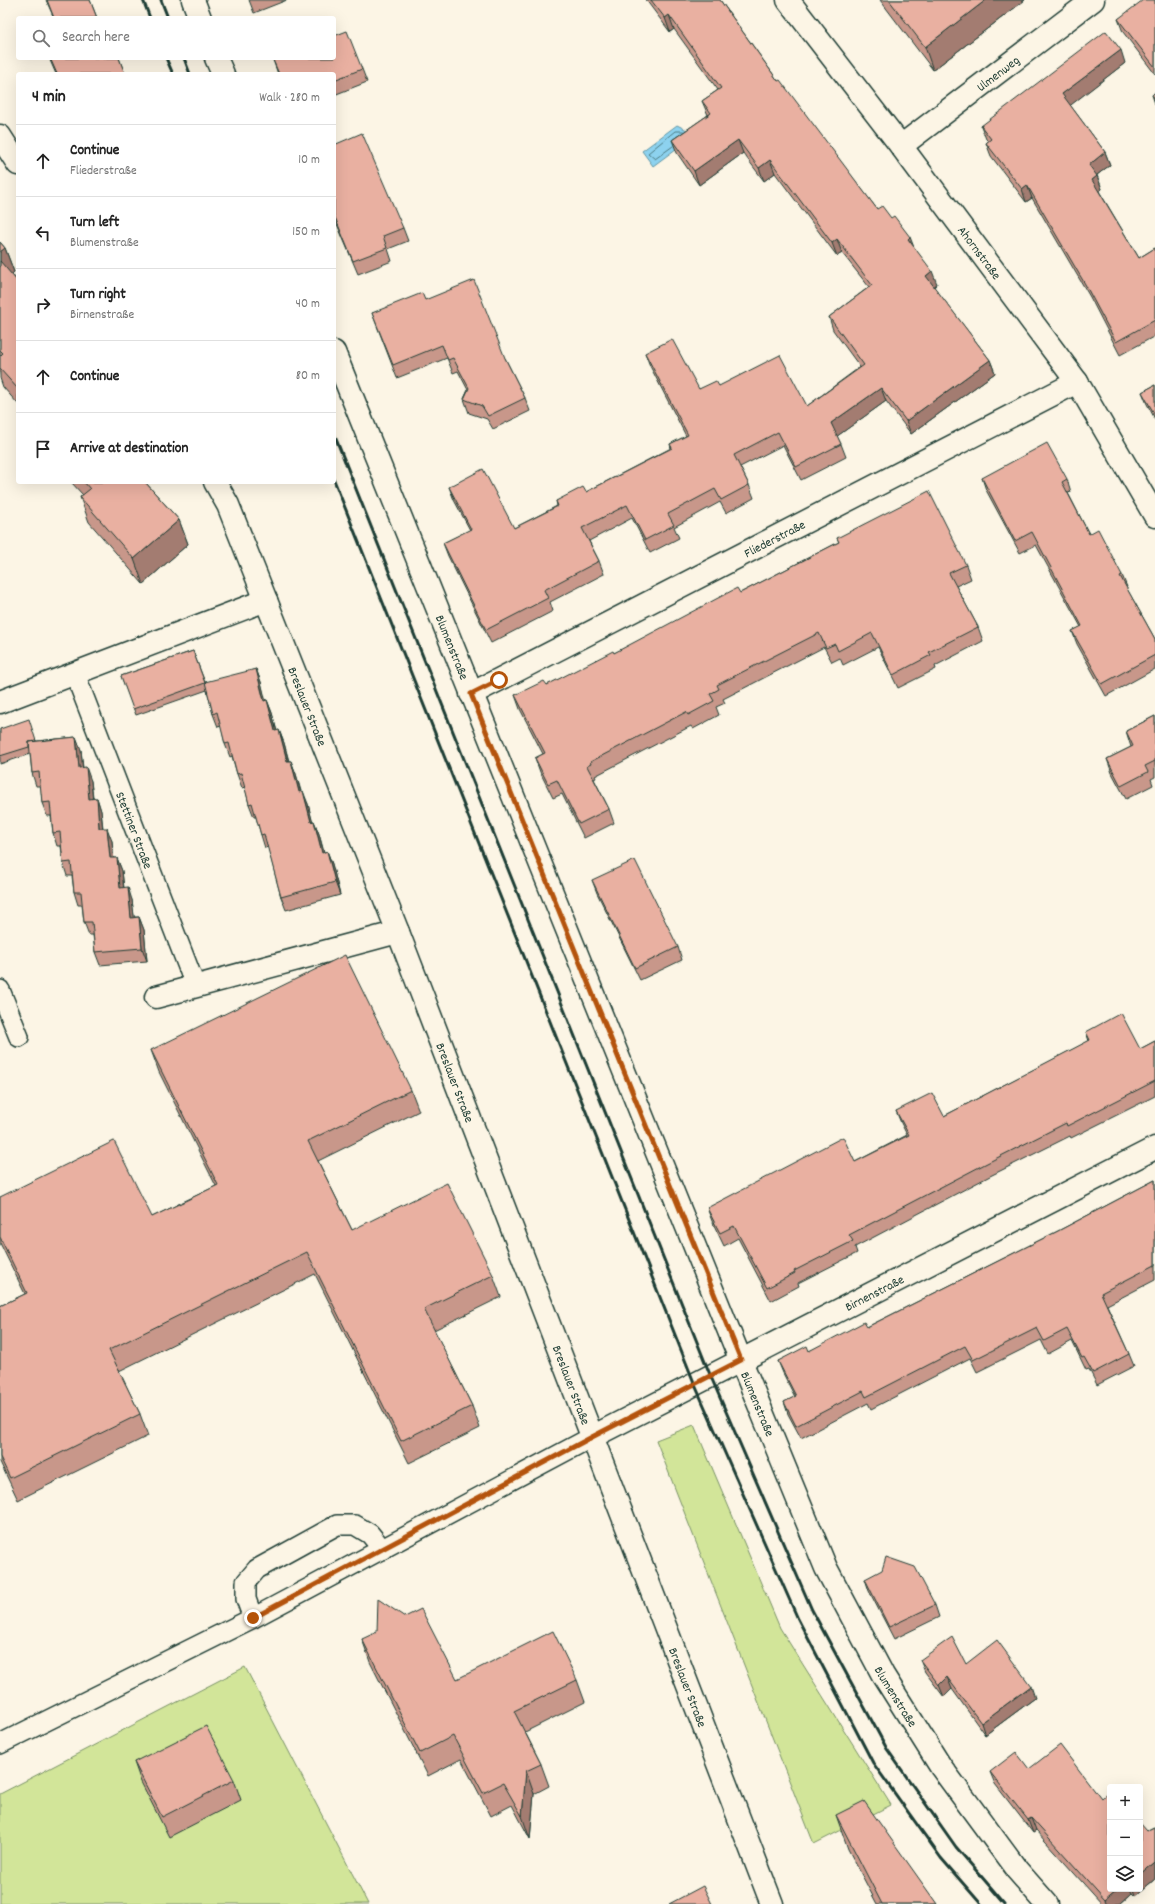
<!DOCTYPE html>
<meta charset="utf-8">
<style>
body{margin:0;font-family:Dekko,sans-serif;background:#f2f2f2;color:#222}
.controls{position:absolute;right:12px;bottom:12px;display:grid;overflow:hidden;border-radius:4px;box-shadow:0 4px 16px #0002}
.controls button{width:36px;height:36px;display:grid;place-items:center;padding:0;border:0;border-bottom:1px solid #e0e0e0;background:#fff;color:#222;font:20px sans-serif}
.stop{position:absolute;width:12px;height:12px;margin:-9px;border:3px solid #b45309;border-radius:50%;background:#fff}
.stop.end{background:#b45309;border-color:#fff;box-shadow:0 1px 4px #0008}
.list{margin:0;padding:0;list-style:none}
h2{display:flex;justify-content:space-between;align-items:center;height:52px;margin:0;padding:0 16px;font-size:17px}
h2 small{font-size:13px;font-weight:400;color:#767676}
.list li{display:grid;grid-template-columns:26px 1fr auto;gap:12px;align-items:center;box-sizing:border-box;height:72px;padding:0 16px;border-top:1px solid #e0e0e0}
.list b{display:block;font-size:15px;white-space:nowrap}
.list p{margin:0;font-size:13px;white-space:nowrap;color:#767676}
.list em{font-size:13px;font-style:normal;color:#767676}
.icon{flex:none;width:22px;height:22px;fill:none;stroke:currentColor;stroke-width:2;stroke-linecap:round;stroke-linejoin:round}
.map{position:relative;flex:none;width:1155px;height:1904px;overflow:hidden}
.search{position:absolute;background:#fff;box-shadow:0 4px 16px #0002;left:16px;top:16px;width:320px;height:44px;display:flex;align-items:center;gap:10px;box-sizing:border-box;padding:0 14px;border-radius:4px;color:#767676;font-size:15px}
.panel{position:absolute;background:#fff;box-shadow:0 4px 16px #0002;left:16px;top:72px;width:320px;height:412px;border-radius:4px}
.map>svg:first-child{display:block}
</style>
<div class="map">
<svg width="1155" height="1904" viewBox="0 0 1155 1904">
<rect width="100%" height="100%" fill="#fcf5e5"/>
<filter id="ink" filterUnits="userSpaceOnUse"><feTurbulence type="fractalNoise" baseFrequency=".025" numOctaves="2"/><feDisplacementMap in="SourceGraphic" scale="8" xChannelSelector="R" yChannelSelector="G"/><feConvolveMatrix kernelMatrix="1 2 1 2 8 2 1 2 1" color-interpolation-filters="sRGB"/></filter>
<g filter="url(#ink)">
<path fill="#d2e599" stroke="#789166" d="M 694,1425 L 780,1628 L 891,1805 L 814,1844 L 656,1440 Z
M 245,1667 L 368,1904 L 0,1904 L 0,1794 Z"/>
<path fill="#8dd2ef" stroke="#6196a4" d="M 677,125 L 687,130 L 688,140 L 653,166 L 642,151 Z"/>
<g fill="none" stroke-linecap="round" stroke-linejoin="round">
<path stroke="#4b797f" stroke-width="1" d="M 673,146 L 655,159 L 648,153 L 675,131 L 683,131"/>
<g stroke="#1f3d34" stroke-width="22">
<g id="service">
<path id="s1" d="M 75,674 L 195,985"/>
<path d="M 0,990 L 19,1037"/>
<path d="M 253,1618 L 592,1437"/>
<path d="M 0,1744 L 253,1618 L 246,1599 L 246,1582 L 257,1569 L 337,1525 L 355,1525 L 370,1534 L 383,1550"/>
</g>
</g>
<g stroke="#1f3d34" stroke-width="25">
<g id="minor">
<path d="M 193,0 L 200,18"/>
<path id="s2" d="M 788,0 L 901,146 L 1077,382 L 1155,516"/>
<path d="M 216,58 L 223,74"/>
<path d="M 0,136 L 18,164"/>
<path id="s3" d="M 901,146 L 1093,0"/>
<path id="s4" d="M 334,352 L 741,1361 L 826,1568 L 883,1675 L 941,1767 L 1017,1870 L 1047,1904"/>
<path id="s5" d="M 215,482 L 228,505 L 398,932 L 772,1904"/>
<path id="s6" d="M 471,694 L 1077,382"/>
<path d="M 0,702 L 266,600"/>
<path d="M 156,997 L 398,932"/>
<path id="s7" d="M 592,1437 L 1155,1148"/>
</g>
</g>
<use href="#service" stroke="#fcf5e5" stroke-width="19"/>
<use href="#minor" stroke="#fcf5e5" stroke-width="22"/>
<path stroke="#1f3d34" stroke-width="3" d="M 143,0 L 150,18
M 161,0 L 168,18
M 166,58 L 173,74
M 184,58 L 190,74
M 334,434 L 711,1377 L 812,1610 L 887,1749 L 956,1847 L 1005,1904
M 334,480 L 695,1385 L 798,1619 L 873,1763 L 941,1858 L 981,1904"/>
</g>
<path fill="#c8978a" stroke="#1f3d34" d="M 46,0 L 90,0 L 97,18 L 54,18 Z
M 249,0 L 287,0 L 254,13 Z
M 646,0 L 720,0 L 778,81 L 877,209 L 914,247 L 937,284 L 934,287 L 990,360 L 995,373 L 911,434 L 886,401 L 837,436 L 841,444 L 846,457 L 801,480 L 783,445 L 740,467 L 749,485 L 754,498 L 726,513 L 720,502 L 674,527 L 679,538 L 650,553 L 632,518 L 589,541 L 599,561 L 604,574 L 550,602 L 553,611 L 491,643 L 448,556 L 443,543 L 470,530 L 454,500 L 449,487 L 514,528 L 557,506 L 556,501 L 586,492 L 671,448 L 670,444 L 686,436 L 650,366 L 645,353 L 699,389 L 719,386 L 807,406 L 860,367 L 833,330 L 829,317 L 869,287 L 842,253 L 837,256 L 775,173 L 764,181 L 743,153 L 699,185 L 677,153 L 672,140 L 708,115 L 702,101 L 718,90 L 674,29 L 670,32 Z
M 880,0 L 1025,0 L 933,70 Z
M 1155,0 L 1155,74 L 1123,32 L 1118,19 Z
M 49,58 L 119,58 L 125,74 L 56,74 Z
M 273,60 L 362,69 L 367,82 L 334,95 L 334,74 L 278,74 Z
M 1125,63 L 1070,105 L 1105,152 L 1110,165 L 1097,175 L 1102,189 L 1099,191 L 1139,258 L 1155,248 L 1155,336 L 1120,355 L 1090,297 L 1032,198 L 1026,202 L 991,156 L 986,143 L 988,141 L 986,139 L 981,126 Z
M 1155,92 L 1155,104 L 1152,95 Z
M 334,145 L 403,228 L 408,241 L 388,249 L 392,261 L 358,274 L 334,217 Z
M 0,242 L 5,248 L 14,272 L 12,274 L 18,282 L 18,404 L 3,387 L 0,378 Z
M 425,300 L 505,358 L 525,398 L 530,411 L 493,429 L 487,419 L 469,413 L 464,399 L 468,390 L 458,371 L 453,373 L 447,358 L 397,378 L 372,313 Z
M 1155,385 L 1155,419 L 1147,404 L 1142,392 Z
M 982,478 L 1067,479 L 1071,492 L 1068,493 L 1089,534 L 1122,575 L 1127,587 L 1126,587 L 1155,639 L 1155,669 L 1106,696 L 1077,644 L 1072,631 L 1081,627 L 1036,545 L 1020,553 L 986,490 Z
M 71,482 L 145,482 L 179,520 L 188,544 L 143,584 L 89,522 L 80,497 L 83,495 Z
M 837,538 L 966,565 L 971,579 L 956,586 L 978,627 L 983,641 L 935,666 L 936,669 L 898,688 L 878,647 L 843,665 L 840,658 L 832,662 L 824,647 L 723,699 L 725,703 L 716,707 L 719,715 L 693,729 L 691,726 L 595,776 L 596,778 L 594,779 L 609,809 L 614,823 L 584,838 L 562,794 L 553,798 L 540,772 L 535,758 L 543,754 L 520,709 L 515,695 L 547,685 L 740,593 L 839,542 Z
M 193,651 L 206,685 L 256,669 L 261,682 L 265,700 L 267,700 L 272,713 L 277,731 L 279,730 L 284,743 L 289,761 L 291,761 L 296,774 L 301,791 L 308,804 L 312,821 L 314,821 L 319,834 L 324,852 L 327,851 L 332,864 L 340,895 L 286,910 L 281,897 L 268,847 L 265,848 L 261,835 L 256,817 L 254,817 L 249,804 L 245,787 L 242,788 L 237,774 L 232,756 L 230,757 L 225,744 L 221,726 L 218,727 L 213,714 L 207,690 L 136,715 L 121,676 Z
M 1155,716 L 1155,777 L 1151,779 L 1153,785 L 1126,799 L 1112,773 L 1107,759 L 1131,747 L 1126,731 Z
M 0,729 L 37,741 L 76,737 L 81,750 L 83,768 L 91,781 L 93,798 L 97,798 L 101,811 L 103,828 L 112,841 L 113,858 L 117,858 L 122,871 L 124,888 L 132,900 L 134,917 L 139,917 L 144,930 L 147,961 L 100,965 L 95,952 L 93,935 L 89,935 L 84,922 L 82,905 L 78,905 L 74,892 L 72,876 L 67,876 L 63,863 L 61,846 L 57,846 L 53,833 L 51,816 L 47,816 L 42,803 L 41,786 L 36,786 L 32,773 L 30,754 L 0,764 Z
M 592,880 L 678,947 L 682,960 L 640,980 L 597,893 Z
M 1086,1032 L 1140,1049 L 1155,1041 L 1155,1096 L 1071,1138 L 1070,1136 L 990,1176 L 855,1247 L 857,1253 L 798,1283 L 799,1286 L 771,1301 L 738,1238 L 724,1246 L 712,1221 L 707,1208 L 855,1162 L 907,1135 L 901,1123 L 896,1111 L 944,1116 L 1089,1041 Z
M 151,1050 L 411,1090 L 419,1111 L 318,1161 L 352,1230 L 493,1275 L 501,1297 L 434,1330 L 472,1406 L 480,1428 L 409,1463 L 315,1274 L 119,1371 L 140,1414 L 148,1436 L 18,1500 L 0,1462 L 0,1306 L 25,1294 L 0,1243 L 0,1197 L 152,1217 L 216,1186 L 159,1072 Z
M 1155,1180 L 1155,1280 L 1107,1305 L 1129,1354 L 1134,1366 L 1097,1385 L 1089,1369 L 1086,1370 L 1072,1341 L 1048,1354 L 1041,1340 L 977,1372 L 970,1358 L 871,1409 L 868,1403 L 801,1438 L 788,1414 L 784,1402 L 795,1397 L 783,1373 L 778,1361 L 809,1351 L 867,1327 L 1058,1231 Z
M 865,1579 L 935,1605 L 939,1617 L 894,1639 L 869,1591 Z
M 362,1639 L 457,1679 L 577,1680 L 585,1702 L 525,1732 L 541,1764 L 549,1786 L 534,1794 L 530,1839 L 512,1805 L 491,1816 L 461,1759 L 428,1776 L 370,1662 Z
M 920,1660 L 966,1664 L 1035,1698 L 985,1735 L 952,1689 L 944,1697 L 925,1672 Z
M 134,1762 L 234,1780 L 241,1800 L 169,1837 L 141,1782 Z
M 990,1772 L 1110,1889 L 1140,1889 L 1147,1831 L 1155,1827 L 1155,1879 L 1135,1896 L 1132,1893 L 1120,1904 L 1102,1904 L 1036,1831 L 1033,1833 L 995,1784 Z
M 836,1815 L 937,1904 L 877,1904 L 848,1849 Z"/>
<path fill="#a37b71" stroke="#1f3d34" d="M 986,0 L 1025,0 L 933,70 L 925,47 Z
M 669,15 L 674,29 L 670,32 L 665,18 Z
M 1121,50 L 1125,63 L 1067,108 L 1062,94 Z
M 738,140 L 743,153 L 699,185 L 694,171 Z
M 1105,152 L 1110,165 L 1093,178 L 1089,165 Z
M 770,160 L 775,173 L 764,181 L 759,168 Z
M 1097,176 L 1102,189 L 1097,193 L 1092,180 Z
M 1027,185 L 1032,198 L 1026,202 L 1022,189 Z
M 910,237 L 915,250 L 908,239 Z
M 837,239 L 842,253 L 837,256 L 832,243 Z
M 5,248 L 14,272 L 4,281 L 0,268 L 0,252 Z
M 932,271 L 937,284 L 931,289 L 926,276 Z
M 990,360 L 995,373 L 911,434 L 906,421 Z
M 881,388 L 886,401 L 836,437 L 831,423 Z
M 179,520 L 188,544 L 143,584 L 134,559 Z
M 256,669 L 261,682 L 269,714 L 264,701 Z
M 267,700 L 272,713 L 280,744 L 275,731 Z
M 279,730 L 284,743 L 292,775 L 287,761 Z
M 76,737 L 81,750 L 84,782 L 79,768 Z
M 291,761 L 296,774 L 304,805 L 299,792 Z
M 86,767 L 91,781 L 94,812 L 89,799 Z
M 303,791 L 308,804 L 316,835 L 311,822 Z
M 97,798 L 101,811 L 104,841 L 99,828 Z
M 314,821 L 319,834 L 327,866 L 322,853 Z
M 107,828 L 112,841 L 115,871 L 110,858 Z
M 327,851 L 332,864 L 340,895 L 335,882 Z
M 117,858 L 122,871 L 125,901 L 120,888 Z
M 128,887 L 132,900 L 136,931 L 131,918 Z
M 139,917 L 144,930 L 147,961 L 142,948 Z
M 947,1677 L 952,1689 L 944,1697 L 939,1685 Z
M 1031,1686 L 1035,1698 L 985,1735 L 981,1723 Z
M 526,1771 L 534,1794 L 530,1839 L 522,1816 Z
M 1031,1818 L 1036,1831 L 1033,1833 L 1028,1820 Z
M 1155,1862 L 1155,1879 L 1135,1896 L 1133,1889 L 1140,1889 L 1140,1875 Z
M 1118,1889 L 1130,1889 L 1132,1893 L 1120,1904 L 1107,1904 L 1105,1900 Z"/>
<path fill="#e9b0a1" stroke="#1f3d34" d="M 47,0 L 90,0 L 97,18 L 54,18 Z
M 651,0 L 720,0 L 778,81 L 780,80 L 877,209 L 882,206 L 891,218 L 894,216 L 910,237 L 908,239 L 932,271 L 926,276 L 990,360 L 906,421 L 881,388 L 831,423 L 841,444 L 796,467 L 778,432 L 734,455 L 749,485 L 721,500 L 715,489 L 668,514 L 674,525 L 645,540 L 627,505 L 582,528 L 599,561 L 544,590 L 548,598 L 486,630 L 443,543 L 471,529 L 449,487 L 483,469 L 514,528 L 558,506 L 556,501 L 583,487 L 586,492 L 672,448 L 670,444 L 688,435 L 645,353 L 672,339 L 699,389 L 716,381 L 719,386 L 780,355 L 807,406 L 864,365 L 829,317 L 872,285 L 837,239 L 832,243 L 770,160 L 759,168 L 738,140 L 694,171 L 672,140 L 711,113 L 702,101 L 721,88 L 669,15 L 665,18 Z
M 889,0 L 986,0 L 925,47 Z
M 1143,0 L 1155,0 L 1155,67 L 1118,19 Z
M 347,31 L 362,69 L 334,80 L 334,74 L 279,74 L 273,60 L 279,58 L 334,58 L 334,36 Z
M 1106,31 L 1121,50 L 1062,94 L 1105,152 L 1089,165 L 1097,176 L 1092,180 L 1139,258 L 1155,248 L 1155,320 L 1116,342 L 1085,284 L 1027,185 L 1022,189 L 986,143 L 991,139 L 981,126 Z
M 50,58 L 119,58 L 125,74 L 57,74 Z
M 1155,92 L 1155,99 L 1152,95 Z
M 362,133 L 403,228 L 383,236 L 387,248 L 353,261 L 334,215 L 334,145 Z
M 0,242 L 5,248 L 0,252 Z
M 0,261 L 18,282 L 18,389 L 0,369 L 0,356 L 3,353 L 0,350 Z
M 474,280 L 505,358 L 525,398 L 488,416 L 482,406 L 464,399 L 469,388 L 453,358 L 448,360 L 442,345 L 393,365 L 372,313 L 422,293 L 425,300 Z
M 1155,385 L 1155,415 L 1142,392 Z
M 1047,443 L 1067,479 L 1062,482 L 1089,534 L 1098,529 L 1122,575 L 1120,576 L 1155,639 L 1155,655 L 1102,684 L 1072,631 L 1082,626 L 1032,532 L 1015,541 L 982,478 Z
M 84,482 L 145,482 L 179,520 L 134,559 L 80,497 L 90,489 Z
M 929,491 L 966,565 L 949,573 L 978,627 L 929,652 L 931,655 L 893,675 L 872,633 L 838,651 L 835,644 L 826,648 L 819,633 L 717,685 L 719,689 L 710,694 L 714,701 L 688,715 L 686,712 L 590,762 L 591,764 L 587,766 L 609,809 L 579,824 L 557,780 L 548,784 L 535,758 L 545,753 L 515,695 L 544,681 L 547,685 L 613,651 L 614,653 L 737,588 L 740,593 L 839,542 L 837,538 Z
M 193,651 L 205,683 L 133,709 L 121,676 Z
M 256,669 L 264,701 L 267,700 L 275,731 L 279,730 L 287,761 L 291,761 L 299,792 L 303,791 L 311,822 L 314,821 L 322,853 L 327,851 L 335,882 L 281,897 L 264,834 L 261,835 L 252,803 L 249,804 L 241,773 L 237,774 L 229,743 L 225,744 L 217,712 L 213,714 L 205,682 Z
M 1155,716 L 1155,761 L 1145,766 L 1148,772 L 1121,786 L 1107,759 L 1133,746 L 1126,731 Z
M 29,719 L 36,741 L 29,742 L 29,747 L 0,756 L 0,729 Z
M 76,737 L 79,768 L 86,767 L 89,799 L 97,798 L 99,828 L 107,828 L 110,858 L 117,858 L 120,888 L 128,887 L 131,918 L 139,917 L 142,948 L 95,952 L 92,922 L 84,922 L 81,892 L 74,892 L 71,862 L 63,863 L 60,832 L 53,833 L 50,802 L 42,803 L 39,772 L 32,773 L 29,742 Z
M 635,860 L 678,947 L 635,968 L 592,880 Z
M 345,955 L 411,1090 L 308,1141 L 352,1230 L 447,1183 L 493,1275 L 424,1309 L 472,1406 L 401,1441 L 307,1252 L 109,1350 L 140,1414 L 10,1478 L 0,1457 L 0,1306 L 27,1293 L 0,1237 L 0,1197 L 114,1141 L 152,1217 L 218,1185 L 151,1050 Z
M 1121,1013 L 1140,1049 L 1155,1041 L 1155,1081 L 1067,1126 L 1066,1123 L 985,1164 L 849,1235 L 853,1241 L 794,1271 L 795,1273 L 767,1288 L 734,1226 L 720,1233 L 707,1208 L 843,1137 L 855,1162 L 909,1135 L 896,1111 L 932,1093 L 944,1116 L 1090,1040 L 1086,1032 Z
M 1155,1180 L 1155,1265 L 1101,1293 L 1129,1354 L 1093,1373 L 1084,1357 L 1082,1358 L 1067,1329 L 1044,1341 L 1037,1328 L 973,1360 L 965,1346 L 866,1397 L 863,1391 L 796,1426 L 784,1402 L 796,1396 L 778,1361 L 807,1346 L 809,1351 L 864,1322 L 867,1327 L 1058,1231 Z
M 886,1557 L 915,1567 L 935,1605 L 889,1627 L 865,1579 L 882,1570 Z
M 378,1599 L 405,1617 L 421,1609 L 457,1679 L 553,1631 L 577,1680 L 514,1711 L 541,1764 L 526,1771 L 522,1816 L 503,1783 L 483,1793 L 453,1736 L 420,1753 L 362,1639 L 377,1632 Z
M 952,1637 L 966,1664 L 997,1640 L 1031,1686 L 981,1723 L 947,1677 L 939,1685 L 920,1660 Z
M 206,1726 L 234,1780 L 162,1817 L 134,1762 Z
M 1060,1745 L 1101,1799 L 1110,1791 L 1110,1889 L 1118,1889 L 1105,1900 L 1031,1818 L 1028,1820 L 990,1772 L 1016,1752 L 1029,1769 Z
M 864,1801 L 937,1904 L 882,1904 L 836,1815 Z
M 1140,1823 L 1147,1831 L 1155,1827 L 1155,1862 L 1140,1875 Z
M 703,1886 L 712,1904 L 669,1904 Z"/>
</g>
<g fill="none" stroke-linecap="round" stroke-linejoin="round" filter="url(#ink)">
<path stroke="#b45309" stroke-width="5" d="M 253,1618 L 592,1437 L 741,1360 L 471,694 L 499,680"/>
</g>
<g text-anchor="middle" stroke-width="3" stroke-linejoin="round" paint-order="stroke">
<g font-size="13" fill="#1f3d34" stroke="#fcf5e5">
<text dy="5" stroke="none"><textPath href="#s3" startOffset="121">Ulmenweg</textPath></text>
<text dy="5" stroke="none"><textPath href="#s2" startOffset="317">Ahornstraße</textPath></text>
<text dy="5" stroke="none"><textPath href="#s6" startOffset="341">Fliederstraße</textPath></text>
<text dy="5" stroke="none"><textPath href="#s4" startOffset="318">Blumenstraße</textPath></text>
<text dy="5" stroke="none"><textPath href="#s5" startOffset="243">Breslauer Straße</textPath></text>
<text dy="5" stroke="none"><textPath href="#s1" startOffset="167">Stettiner Straße</textPath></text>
<text dy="5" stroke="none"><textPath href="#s5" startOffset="647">Breslauer Straße</textPath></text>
<text dy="5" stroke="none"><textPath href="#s7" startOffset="317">Birnenstraße</textPath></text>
<text dy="5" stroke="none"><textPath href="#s5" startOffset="971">Breslauer Straße</textPath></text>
<text dy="5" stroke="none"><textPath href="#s4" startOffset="1134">Blumenstraße</textPath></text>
<text dy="5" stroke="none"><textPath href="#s5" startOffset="1295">Breslauer Straße</textPath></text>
<text dy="5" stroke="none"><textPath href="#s4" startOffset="1458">Blumenstraße</textPath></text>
</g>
</g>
</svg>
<div class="controls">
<button>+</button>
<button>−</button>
<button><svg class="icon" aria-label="layers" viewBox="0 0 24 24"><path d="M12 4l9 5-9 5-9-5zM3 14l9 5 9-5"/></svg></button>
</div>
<div class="stop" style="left:499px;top:680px"></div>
<div class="stop end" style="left:253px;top:1618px"></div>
<div class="search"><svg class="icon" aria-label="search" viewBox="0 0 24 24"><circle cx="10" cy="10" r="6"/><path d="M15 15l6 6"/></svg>Search here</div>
<section class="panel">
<h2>4 min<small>Walk · 280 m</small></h2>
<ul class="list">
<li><svg class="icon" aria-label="ahead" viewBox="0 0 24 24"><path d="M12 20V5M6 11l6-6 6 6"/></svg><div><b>Continue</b><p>Fliederstraße</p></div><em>10 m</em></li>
<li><svg class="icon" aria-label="left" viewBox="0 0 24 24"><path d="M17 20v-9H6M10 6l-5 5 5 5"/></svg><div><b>Turn left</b><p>Blumenstraße</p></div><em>150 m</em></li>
<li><svg class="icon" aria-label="right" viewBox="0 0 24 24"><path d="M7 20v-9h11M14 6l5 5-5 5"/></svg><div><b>Turn right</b><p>Birnenstraße</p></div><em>40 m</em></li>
<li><svg class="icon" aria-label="ahead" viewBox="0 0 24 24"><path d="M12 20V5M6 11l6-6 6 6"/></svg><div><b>Continue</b></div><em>80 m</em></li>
<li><svg class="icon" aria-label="arrive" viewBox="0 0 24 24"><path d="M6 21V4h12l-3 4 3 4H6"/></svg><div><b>Arrive at destination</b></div></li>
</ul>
</section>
</div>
